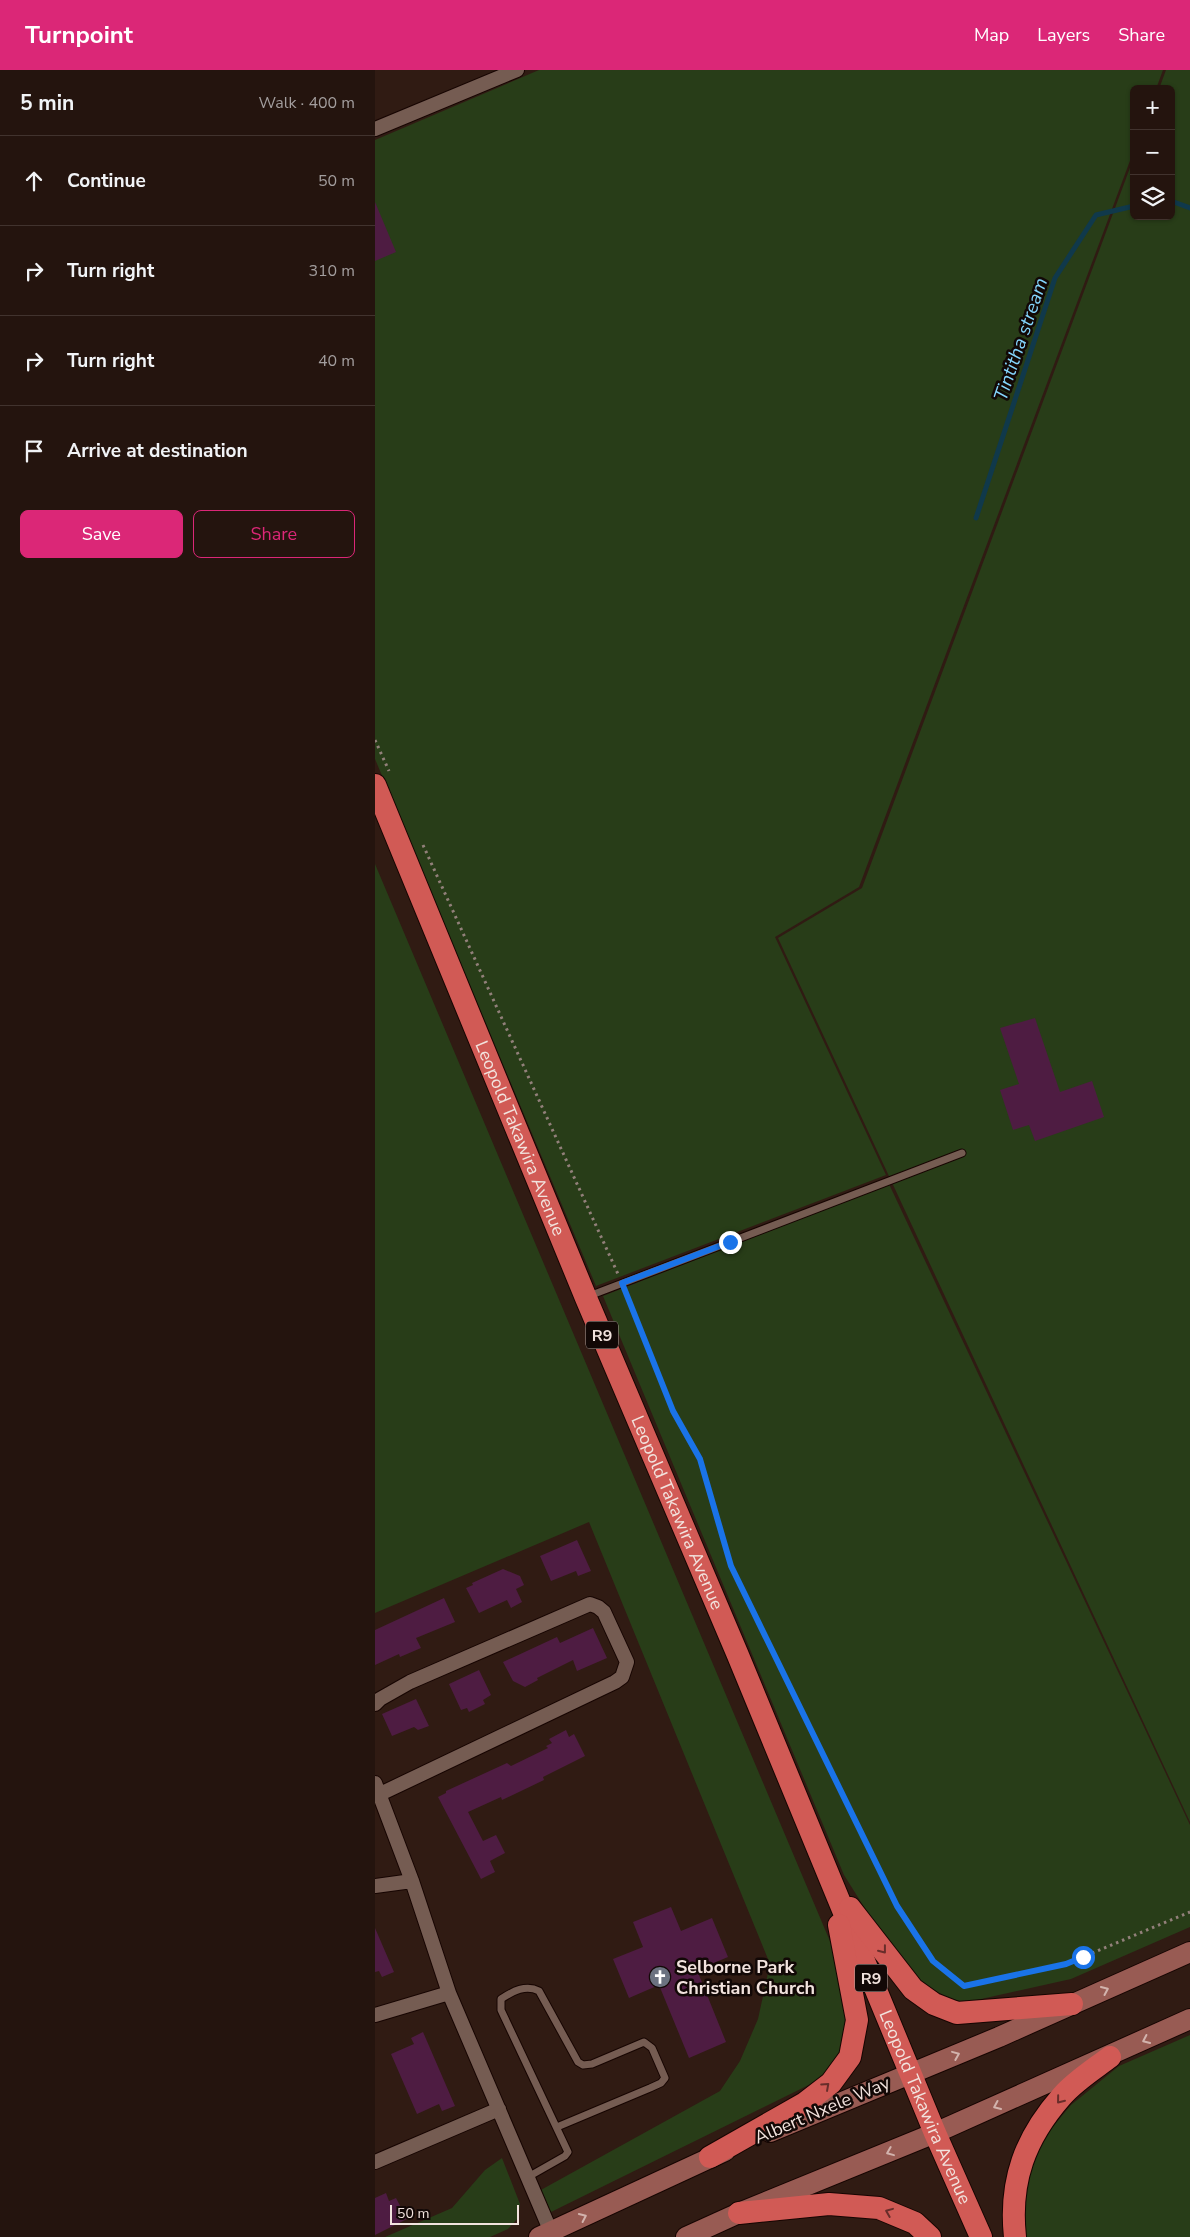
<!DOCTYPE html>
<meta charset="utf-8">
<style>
body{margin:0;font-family:"Nunito Sans",sans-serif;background:#30211c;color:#f1f3f6}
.controls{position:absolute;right:15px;top:15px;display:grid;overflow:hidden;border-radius:8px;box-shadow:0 1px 4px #0004}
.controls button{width:45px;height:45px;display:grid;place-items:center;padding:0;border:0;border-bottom:1px solid #41332e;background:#24140e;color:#f1f3f6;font:25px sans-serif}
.scale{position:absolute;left:15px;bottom:12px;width:129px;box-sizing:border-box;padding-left:5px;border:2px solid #f2e3de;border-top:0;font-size:14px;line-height:18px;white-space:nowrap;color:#f2e3de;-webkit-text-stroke:4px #120806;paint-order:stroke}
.stop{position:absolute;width:15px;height:15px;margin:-11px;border:4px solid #1a73e8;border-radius:50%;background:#fff}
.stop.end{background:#1a73e8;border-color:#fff;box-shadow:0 1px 5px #0008}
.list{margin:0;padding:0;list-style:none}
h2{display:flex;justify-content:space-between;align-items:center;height:65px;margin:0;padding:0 20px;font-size:21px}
h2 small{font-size:16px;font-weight:400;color:#a39e9e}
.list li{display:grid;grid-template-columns:32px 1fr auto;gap:15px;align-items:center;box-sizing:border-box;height:90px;padding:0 20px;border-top:1px solid #41332e}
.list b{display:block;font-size:19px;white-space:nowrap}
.list em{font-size:16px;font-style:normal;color:#a39e9e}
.actions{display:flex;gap:10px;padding:15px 20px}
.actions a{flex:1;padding:11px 0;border:1px solid #db2777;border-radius:8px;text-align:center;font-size:18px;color:#db2777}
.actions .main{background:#db2777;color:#fff}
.icon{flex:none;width:28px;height:28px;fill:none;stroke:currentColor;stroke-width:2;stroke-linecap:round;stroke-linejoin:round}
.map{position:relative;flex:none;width:815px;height:2167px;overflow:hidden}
header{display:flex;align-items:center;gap:30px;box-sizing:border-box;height:70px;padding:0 25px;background:#db2777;color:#fff}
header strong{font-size:24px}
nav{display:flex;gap:28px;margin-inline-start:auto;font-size:18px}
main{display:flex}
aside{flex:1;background:#24140e}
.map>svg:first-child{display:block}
</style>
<header>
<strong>Turnpoint</strong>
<nav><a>Map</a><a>Layers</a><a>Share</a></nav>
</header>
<main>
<aside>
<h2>5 min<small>Walk · 400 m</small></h2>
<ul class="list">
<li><svg class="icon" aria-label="ahead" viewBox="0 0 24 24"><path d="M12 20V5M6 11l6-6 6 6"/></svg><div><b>Continue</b></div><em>50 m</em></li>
<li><svg class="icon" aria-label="right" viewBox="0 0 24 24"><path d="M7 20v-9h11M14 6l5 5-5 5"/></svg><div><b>Turn right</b></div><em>310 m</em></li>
<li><svg class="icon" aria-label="right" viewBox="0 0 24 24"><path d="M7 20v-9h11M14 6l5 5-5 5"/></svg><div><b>Turn right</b></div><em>40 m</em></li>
<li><svg class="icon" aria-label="arrive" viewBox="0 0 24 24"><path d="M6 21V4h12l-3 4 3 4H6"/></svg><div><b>Arrive at destination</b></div></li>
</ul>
<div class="actions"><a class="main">Save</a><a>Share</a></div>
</aside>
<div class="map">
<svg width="815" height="2167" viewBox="0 0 815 2167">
<rect width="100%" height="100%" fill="#301b13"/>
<path fill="#283d18" d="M 164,0 L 788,0 L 781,19 L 759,19 L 759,80 L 484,817 L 400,867 L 511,1105 L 221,1216 L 0,689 L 0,70 Z
M 791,0 L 815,0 L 815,1752 L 403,868 L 487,818 L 759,87 L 759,146 L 796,146 L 796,19 L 784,19 Z
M 0,794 L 457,1876 L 473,1953 L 468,1982 L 452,2006 L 174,2143 L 164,2121 L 345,2021 L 365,1991 L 383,1949 L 395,1894 L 214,1452 L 0,1543 Z
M 514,1114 L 815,1755 L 815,1857 L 696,1909 L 584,1934 L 545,1912 L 496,1848 L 469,1805 L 228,1226 Z
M 815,1965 L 815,2167 L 649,2167 L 646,2132 L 654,2100 L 670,2066 L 696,2035 L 744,1996 Z
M 127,2088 L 145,2134 L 143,2148 L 133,2159 L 115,2167 L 10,2167 L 77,2138 L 110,2100 Z"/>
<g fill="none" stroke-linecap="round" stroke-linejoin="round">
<path stroke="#10394b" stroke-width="5" d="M 796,131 L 815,138
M 601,448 L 680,208 L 721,145 L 759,136"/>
</g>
<path fill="#4e1c42" d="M 0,132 L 21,182 L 0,191 Z
M 660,948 L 685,1022 L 717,1011 L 729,1047 L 660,1071 L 654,1055 L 638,1060 L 625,1020 L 644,1014 L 625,958 Z
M 202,1470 L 216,1501 L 203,1506 L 201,1501 L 176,1511 L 165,1486 Z
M 128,1499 L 145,1506 L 149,1515 L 141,1519 L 147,1532 L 136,1538 L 132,1530 L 104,1543 L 91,1518 L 98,1515 L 97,1513 Z
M 69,1528 L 80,1552 L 41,1568 L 46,1578 L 25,1587 L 24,1584 L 0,1595 L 0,1560 Z
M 218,1558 L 232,1588 L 202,1601 L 198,1590 L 162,1608 L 163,1610 L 150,1617 L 138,1611 L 128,1592 L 182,1567 L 185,1573 Z
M 104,1600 L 116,1625 L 108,1630 L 110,1634 L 94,1642 L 92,1638 L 86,1640 L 74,1614 Z
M 41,1629 L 54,1656 L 43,1660 L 39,1657 L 17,1666 L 7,1644 Z
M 191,1660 L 194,1667 L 199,1664 L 210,1686 L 168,1707 L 169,1710 L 127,1730 L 126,1727 L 93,1742 L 108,1771 L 121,1765 L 130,1783 L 115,1791 L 120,1802 L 106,1809 L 63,1727 L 71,1723 L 71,1721 L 132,1693 L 136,1696 L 173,1678 L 171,1676 L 177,1673 L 174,1669 Z
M 296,1837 L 306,1861 L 337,1848 L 353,1887 L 322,1900 L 351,1972 L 314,1988 L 284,1915 L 254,1928 L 238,1889 L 268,1877 L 258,1852 Z
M 0,1858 L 19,1902 L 7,1907 L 4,1901 L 0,1902 Z
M 48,1962 L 80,2036 L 67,2041 L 64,2034 L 42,2044 L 16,1984 L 39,1974 L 36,1968 Z
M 11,2123 L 14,2131 L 21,2128 L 32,2149 L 0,2165 L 0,2128 Z"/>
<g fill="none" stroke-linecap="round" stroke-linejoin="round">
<g stroke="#170502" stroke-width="9">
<path id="service" d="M 214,1226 L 587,1083
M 153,2107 L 190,2086 L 193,2082 L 126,1940 L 126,1929 C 138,1921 151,1914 164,1921 L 203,1992 L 208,1995 L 217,1994 L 269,1972 L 277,1978 L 290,2008 L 286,2013 L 275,2018 L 182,2057"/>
</g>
<g stroke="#170502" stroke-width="16">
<path id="minor" d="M 0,59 L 142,0
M 0,1634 L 5,1629 L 35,1612 L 215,1534 L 223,1537 L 229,1542 L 252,1592 L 247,1607 L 240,1612 L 3,1725
M 0,1713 L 37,1811 L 74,1923 L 176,2162
M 0,1816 L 37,1811
M 0,1945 L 74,1923
M 0,2092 L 124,2039"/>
</g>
<g stroke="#170502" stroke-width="22">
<path id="secondary" d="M 395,2062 L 624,1967 L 815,1882
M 164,2167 L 350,2081
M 311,2167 L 364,2143 L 560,2063 L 815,1949"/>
</g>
<g stroke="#170502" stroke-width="24">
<g id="trunk">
<path id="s1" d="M 0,715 L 211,1228 L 362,1583 L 560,2063 L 606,2167"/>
<path d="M 475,1838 L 538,1919 L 559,1934 L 582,1943 L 697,1934"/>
<path d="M 335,2087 L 430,2033 L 456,2013 L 475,1987 L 482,1950 L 464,1855"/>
<path d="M 364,2143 L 454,2134 L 504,2138 L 540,2153 L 555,2167"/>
<path d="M 640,2167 C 634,2111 650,2068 687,2026 C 700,2011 719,1999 735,1987"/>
</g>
</g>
<path stroke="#92807a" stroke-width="3" stroke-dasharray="2.5 4" stroke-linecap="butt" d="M 0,670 L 14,701
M 48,775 L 243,1204
M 251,1223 L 298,1341 L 325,1389 L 356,1496 L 522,1836 L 558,1891 L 589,1916 L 691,1894 L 815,1842"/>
<use href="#service" stroke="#755c52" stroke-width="7"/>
<use href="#minor" stroke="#755c52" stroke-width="14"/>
<use href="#secondary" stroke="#985b53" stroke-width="20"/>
<use href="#trunk" stroke="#d15a55" stroke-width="22"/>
</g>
<defs><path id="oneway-chevron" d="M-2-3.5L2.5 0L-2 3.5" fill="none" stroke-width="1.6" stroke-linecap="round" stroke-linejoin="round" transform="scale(1.25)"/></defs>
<g stroke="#682d2a">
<use href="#oneway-chevron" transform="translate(508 1880) rotate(52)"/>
<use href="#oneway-chevron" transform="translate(451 2016) rotate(-42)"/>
<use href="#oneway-chevron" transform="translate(685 2030) rotate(129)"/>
<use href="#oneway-chevron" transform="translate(514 2142) rotate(-158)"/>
</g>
<g stroke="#d2b3ad">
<use href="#oneway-chevron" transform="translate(730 1920) rotate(-24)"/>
<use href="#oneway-chevron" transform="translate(771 1970) rotate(155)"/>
<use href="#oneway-chevron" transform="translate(581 1985) rotate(-22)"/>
<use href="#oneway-chevron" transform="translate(622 2036) rotate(156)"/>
<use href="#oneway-chevron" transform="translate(515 2082) rotate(158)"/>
<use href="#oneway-chevron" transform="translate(208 2147) rotate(-25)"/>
</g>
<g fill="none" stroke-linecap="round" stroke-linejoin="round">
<path stroke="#1a73e8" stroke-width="6" d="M 355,1172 L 247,1213 L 298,1341 L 325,1389 L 356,1496 L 522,1836 L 558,1891 L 589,1916 L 691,1894 L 708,1887"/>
</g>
<defs>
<g id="church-disc" transform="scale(1.125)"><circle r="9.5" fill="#6b7280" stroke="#120806"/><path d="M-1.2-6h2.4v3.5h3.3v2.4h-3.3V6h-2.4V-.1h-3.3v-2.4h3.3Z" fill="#fff"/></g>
</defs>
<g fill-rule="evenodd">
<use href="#church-disc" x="285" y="1907"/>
</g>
<g text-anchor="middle" stroke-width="5" stroke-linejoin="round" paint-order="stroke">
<g fill="#120806" stroke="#afa19d" stroke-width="1">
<rect x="211" y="1251.5" width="32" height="27" rx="4"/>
<rect x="480" y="1894.5" width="32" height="27" rx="4"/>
</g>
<g font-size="16" font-weight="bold" fill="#f2e3de">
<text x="227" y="1271">R9</text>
<text x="496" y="1914">R9</text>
</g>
<g font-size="18" fill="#f2e3de" stroke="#120806">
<text dy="6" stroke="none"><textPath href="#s1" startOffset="382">Leopold Takawira Avenue</textPath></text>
<text dy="6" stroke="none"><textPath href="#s1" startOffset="788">Leopold Takawira Avenue</textPath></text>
<text dy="6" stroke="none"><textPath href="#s1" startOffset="1432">Leopold Takawira Avenue</textPath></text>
<text transform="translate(447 2040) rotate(-23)" y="6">Albert Nxele Way</text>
</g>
<g font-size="18" font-weight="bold" fill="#f2e3de" stroke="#120806" text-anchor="start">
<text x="301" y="1903">Selborne Park<tspan x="301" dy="21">Christian Church</tspan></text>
</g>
<g font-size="19" font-style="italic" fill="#84d5fc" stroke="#120806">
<text transform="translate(645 269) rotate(-71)" y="7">Tintitha stream</text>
</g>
</g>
</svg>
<div class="controls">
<button>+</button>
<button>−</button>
<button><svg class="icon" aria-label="layers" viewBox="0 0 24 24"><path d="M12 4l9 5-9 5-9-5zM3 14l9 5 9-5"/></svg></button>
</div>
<div class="scale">50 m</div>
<div class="stop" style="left:708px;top:1887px"></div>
<div class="stop end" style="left:355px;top:1172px"></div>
</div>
</main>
